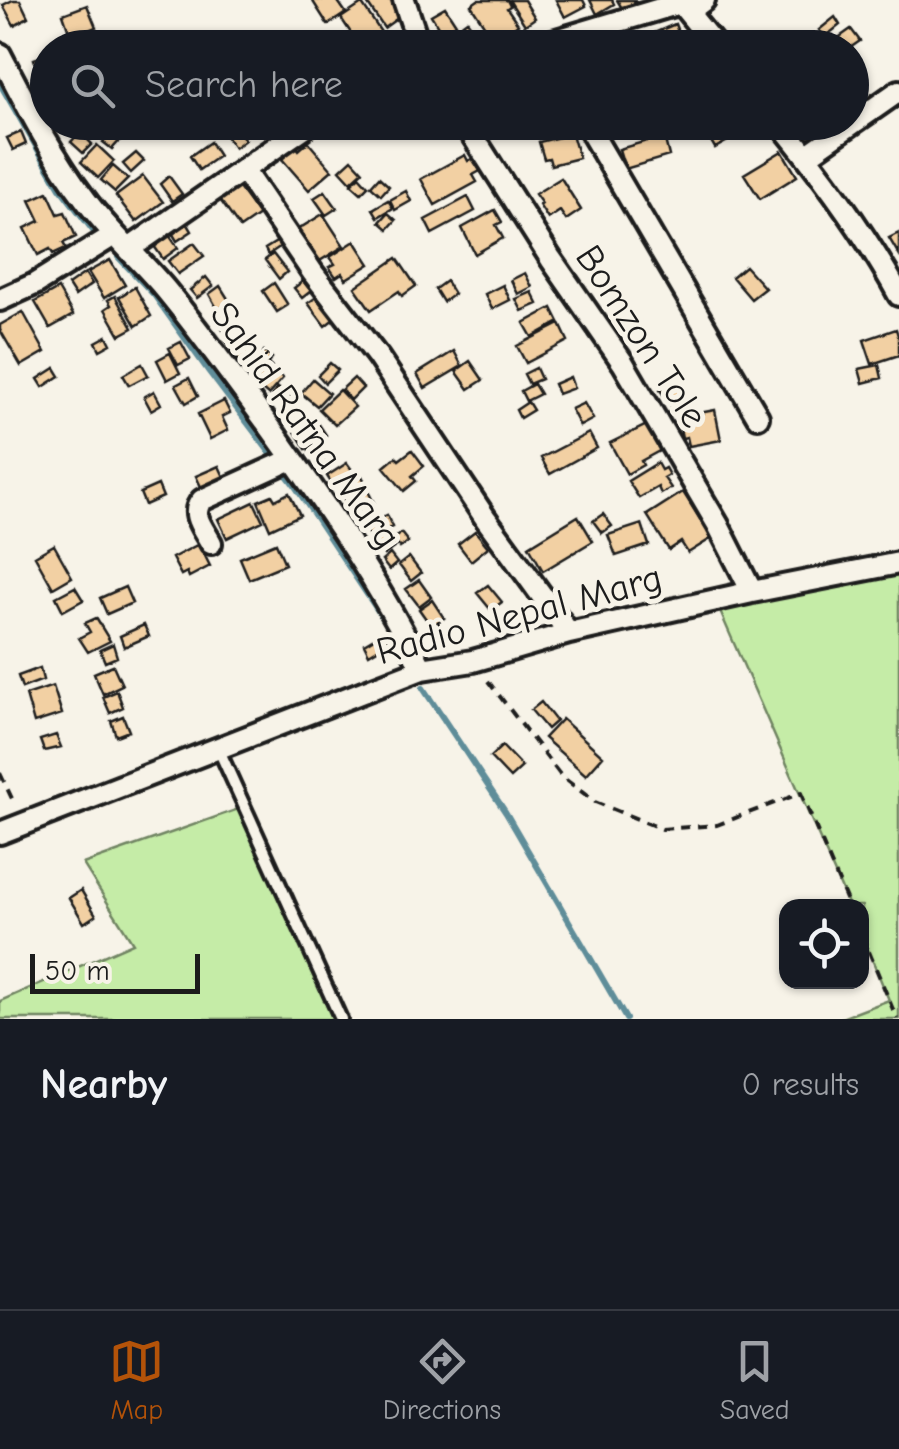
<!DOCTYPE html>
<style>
body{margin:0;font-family:"Comic Neue",sans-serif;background:#242831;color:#f1f3f6}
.controls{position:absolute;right:30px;bottom:30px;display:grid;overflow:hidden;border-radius:20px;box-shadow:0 2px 8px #0004}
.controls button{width:90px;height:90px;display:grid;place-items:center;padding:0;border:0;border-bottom:2px solid #363941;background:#171b24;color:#f1f3f6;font:50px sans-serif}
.scale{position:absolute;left:30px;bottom:25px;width:170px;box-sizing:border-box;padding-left:10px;border:5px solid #1c1c1c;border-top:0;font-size:28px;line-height:35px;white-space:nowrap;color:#1c1c1c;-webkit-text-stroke:8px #f7f3e8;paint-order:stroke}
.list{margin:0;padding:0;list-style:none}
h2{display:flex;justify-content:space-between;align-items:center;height:130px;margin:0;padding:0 40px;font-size:42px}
h2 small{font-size:32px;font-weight:400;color:#9ea1a6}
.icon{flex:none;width:55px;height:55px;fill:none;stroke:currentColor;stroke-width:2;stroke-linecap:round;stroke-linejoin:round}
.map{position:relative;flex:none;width:899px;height:1019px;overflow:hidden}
.search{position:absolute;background:#171b24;box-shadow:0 2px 8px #0004;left:30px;right:30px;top:30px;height:110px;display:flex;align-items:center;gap:25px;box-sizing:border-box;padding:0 35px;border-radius:55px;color:#9ea1a6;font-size:38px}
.sheet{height:290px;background:#171b24}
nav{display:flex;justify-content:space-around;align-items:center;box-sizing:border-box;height:140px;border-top:2px solid #363941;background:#171b24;font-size:28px;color:#9ea1a6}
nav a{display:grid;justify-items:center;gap:5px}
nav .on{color:#b45309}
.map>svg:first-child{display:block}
</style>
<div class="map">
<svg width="899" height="1019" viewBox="0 0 899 1019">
<rect width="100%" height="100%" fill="#f7f3e8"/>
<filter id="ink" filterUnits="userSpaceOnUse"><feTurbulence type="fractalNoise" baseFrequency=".01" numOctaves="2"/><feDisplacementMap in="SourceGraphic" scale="20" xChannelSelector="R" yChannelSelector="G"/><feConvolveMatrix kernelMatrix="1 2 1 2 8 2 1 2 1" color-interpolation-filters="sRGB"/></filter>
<g filter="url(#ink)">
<path fill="#c5eca7" stroke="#708462" stroke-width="2.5" d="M 899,563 L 899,1019 L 839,1019 L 889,1000 L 862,935 L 862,906 L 849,906 L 715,600 Z
M 244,807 L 341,1019 L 0,1019 L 0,1001 L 133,943 L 83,864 Z"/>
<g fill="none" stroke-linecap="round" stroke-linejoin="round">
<path stroke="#5f8d99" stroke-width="6" d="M 0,84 L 60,188 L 97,236
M 118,257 L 154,295 L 209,372 L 295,486 L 390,629
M 423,688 L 506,813 L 626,1019"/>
</g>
<path fill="#f2d0a3" stroke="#1c1c1c" stroke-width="2.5" d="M 13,0 L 20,0 L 28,17 L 14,25 L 3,5 Z
M 312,0 L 337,0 L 346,13 L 328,25 Z
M 365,0 L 392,0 L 402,15 L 384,28 Z
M 478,0 L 507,0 L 510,6 L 507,8 L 518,24 L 494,40 L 471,5 Z
M 509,0 L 524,0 L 535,18 L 525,25 Z
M 556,0 L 583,0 L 586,6 L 565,17 Z
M 590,0 L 612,0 L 614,4 L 597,14 Z
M 617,0 L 634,0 L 636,2 L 623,10 Z
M 362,4 L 389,44 L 385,48 L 361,48 L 341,18 Z
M 87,5 L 96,27 L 71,37 L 63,14 Z
M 445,7 L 456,24 L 442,33 L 431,15 Z
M 835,17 L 840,25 L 825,37 L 819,30 Z
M 467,20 L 476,32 L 471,36 L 475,42 L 467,48 L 442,48 L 438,41 Z
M 675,24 L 684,48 L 657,48 L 652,34 Z
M 851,29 L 860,41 L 850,48 L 839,48 L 834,41 Z
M 809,37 L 816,45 L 826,37 L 834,48 L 795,48 Z
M 48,54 L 48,82 L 42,83 L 34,59 Z
M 125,122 L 135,132 L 128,140 L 118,129 Z
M 132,122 L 153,122 L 154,123 L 143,134 Z
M 535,122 L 563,122 L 565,132 L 539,138 Z
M 716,122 L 751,122 L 753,127 L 715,148 L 704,129 Z
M 235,125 L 245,140 L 234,148 L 224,133 Z
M 112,131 L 121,139 L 112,149 L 103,142 Z
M 21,132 L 26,144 L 13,150 L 7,138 Z
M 80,132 L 92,144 L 83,153 L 71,142 Z
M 572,134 L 579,158 L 551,165 L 549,158 L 544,159 L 539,142 Z
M 664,136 L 669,156 L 625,169 L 619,149 Z
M 210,142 L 219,156 L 199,170 L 190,156 Z
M 308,142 L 332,170 L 309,190 L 282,159 L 296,146 L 299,150 Z
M 97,145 L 114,161 L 98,178 L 81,162 Z
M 782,151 L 797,176 L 760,199 L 744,174 Z
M 136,153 L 144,161 L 131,173 L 123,164 Z
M 465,155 L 468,161 L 475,157 L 482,170 L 473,175 L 477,182 L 435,205 L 421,179 Z
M 352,159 L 363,171 L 351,182 L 340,170 Z
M 113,166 L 128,179 L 115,192 L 101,180 Z
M 143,176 L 163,202 L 136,222 L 116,196 Z
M 169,176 L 182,194 L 172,201 L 160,184 Z
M 359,176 L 368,186 L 361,193 L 351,184 Z
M 379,177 L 389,186 L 381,195 L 371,186 Z
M 561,178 L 581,210 L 566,220 L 560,211 L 548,219 L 539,205 L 542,204 L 535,194 Z
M 236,184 L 259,215 L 240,228 L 218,197 Z
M 325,191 L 337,208 L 326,215 L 314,198 Z
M 406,191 L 411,201 L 395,210 L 390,200 Z
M 48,192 L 58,214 L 65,212 L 76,237 L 63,243 L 66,248 L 53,254 L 50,249 L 38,255 L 25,228 L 40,221 L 30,200 Z
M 468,197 L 475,211 L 432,234 L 425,220 Z
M 388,200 L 393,208 L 378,217 L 373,209 Z
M 495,210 L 502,222 L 496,225 L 503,238 L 475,254 L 462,228 Z
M 388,213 L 396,220 L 388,229 L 380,222 Z
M 323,214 L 344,246 L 318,262 L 297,230 Z
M 186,221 L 192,231 L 177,241 L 171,231 Z
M 167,232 L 178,248 L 163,259 L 152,243 Z
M 899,233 L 899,255 L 889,238 Z
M 278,241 L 281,246 L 268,255 L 265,249 Z
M 355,241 L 370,264 L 346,279 L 342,273 L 336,277 L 329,267 L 335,264 L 330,257 Z
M 194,243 L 204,256 L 178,274 L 168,261 Z
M 273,254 L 287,272 L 279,279 L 265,260 Z
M 397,258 L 416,286 L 402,296 L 399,291 L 371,310 L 355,287 Z
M 110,260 L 125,285 L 104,298 L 88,272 Z
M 745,266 L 765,288 L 751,299 L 732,277 Z
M 85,273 L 92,284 L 75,296 L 68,285 Z
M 525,273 L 532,287 L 518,294 L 511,280 Z
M 206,277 L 213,286 L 197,298 L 190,290 Z
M 303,281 L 311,291 L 302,298 L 294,288 Z
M 446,281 L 454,294 L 443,302 L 435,289 Z
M 274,283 L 288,305 L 277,312 L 263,291 Z
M 503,285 L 510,300 L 492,309 L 485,294 Z
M 220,286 L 230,302 L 218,310 L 209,294 Z
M 135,287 L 151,316 L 136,326 L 119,297 Z
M 58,289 L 73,315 L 50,328 L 35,302 Z
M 532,292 L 538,304 L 522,311 L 516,299 Z
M 115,296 L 133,328 L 120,335 L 105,309 L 111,305 L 108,300 Z
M 318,296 L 335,318 L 325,326 L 308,303 Z
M 552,308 L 559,322 L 532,337 L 524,323 Z
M 227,309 L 234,324 L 223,330 L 216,314 Z
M 23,312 L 45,352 L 21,366 L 0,330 L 0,325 Z
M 560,324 L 568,341 L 526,363 L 517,346 Z
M 896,329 L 899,339 L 899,355 L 872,364 L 864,340 Z
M 240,333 L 252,352 L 239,361 L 226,341 Z
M 107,336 L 111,344 L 100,350 L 96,342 Z
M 181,342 L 190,359 L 178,365 L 169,348 Z
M 264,351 L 272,358 L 266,366 L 257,359 Z
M 454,351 L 462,366 L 425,388 L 417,374 Z
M 170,353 L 180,373 L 167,380 L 157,360 Z
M 470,361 L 483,380 L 469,389 L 456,371 Z
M 252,363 L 261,371 L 253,380 L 244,372 Z
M 330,363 L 338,370 L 325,383 L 318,375 Z
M 142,364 L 148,375 L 129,385 L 123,375 Z
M 269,365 L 283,378 L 268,395 L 254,383 Z
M 879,365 L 882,378 L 863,383 L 859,369 Z
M 55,368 L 60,376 L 43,387 L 38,379 Z
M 536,368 L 541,379 L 529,384 L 524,374 Z
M 570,377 L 574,388 L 558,394 L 554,384 Z
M 189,378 L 198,396 L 186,403 L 176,385 Z
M 354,378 L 363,388 L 351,400 L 341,390 Z
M 313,379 L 329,393 L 317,406 L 301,393 Z
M 675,379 L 688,397 L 673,408 L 660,390 Z
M 534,384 L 540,394 L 526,401 L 521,391 Z
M 278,388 L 290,397 L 283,404 L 272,395 Z
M 339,390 L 355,407 L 335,425 L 319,409 Z
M 154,391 L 161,404 L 151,410 L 144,397 Z
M 224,401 L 230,413 L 222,417 L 228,430 L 210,439 L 198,414 Z
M 291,402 L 306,416 L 299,424 L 284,409 Z
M 528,402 L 533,410 L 520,418 L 516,410 Z
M 584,403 L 593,419 L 580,426 L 571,409 Z
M 715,410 L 721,440 L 689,446 L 687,437 L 682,438 L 678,417 Z
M 314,417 L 326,435 L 306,449 L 294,430 Z
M 647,425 L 661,450 L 641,461 L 643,465 L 627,474 L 610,443 Z
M 589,433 L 597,448 L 550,474 L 541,458 Z
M 318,443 L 329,458 L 319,465 L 309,450 Z
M 412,450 L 424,466 L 412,476 L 416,481 L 404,491 L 384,467 L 396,457 L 399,460 Z
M 347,463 L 355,474 L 334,487 L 327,476 Z
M 657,463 L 661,470 L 665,468 L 669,475 L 664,478 L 671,488 L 661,494 L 658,487 L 639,498 L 628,481 Z
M 219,466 L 226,481 L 203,491 L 196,476 Z
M 362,476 L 369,490 L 345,501 L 338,488 Z
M 158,485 L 163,497 L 145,505 L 140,493 Z
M 368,491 L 374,503 L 359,511 L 353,499 Z
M 683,492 L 712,538 L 688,553 L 681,542 L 669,550 L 647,515 Z
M 289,493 L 300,515 L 270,529 L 258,501 L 272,495 L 275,500 Z
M 254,502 L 263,521 L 227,538 L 218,519 Z
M 603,514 L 612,526 L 602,533 L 593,521 Z
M 387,515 L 392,527 L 370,537 L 364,526 Z
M 578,516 L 593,541 L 543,571 L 529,546 Z
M 642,524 L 649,545 L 616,556 L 608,535 Z
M 475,531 L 488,547 L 471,561 L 458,544 Z
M 385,533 L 395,547 L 384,555 L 374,541 Z
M 401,533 L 408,542 L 400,548 L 393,539 Z
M 276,543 L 285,564 L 249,579 L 240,558 Z
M 199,544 L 210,566 L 189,577 L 187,572 L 181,575 L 172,558 Z
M 54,545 L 72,577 L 53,588 L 35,556 Z
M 390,554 L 397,563 L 389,570 L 382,561 Z
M 409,557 L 421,573 L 411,581 L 399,565 Z
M 419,580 L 431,597 L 419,606 L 406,589 Z
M 488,585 L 502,602 L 491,610 L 477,593 Z
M 75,587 L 83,600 L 63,611 L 56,597 Z
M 125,587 L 132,603 L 107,614 L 100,598 Z
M 432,600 L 444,618 L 431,626 L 419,609 Z
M 96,618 L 110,641 L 88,652 L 79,638 L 90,632 L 85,623 Z
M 144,625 L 149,636 L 124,647 L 120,636 Z
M 384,632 L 389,642 L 369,654 L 364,644 Z
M 113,644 L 117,657 L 105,662 L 100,650 Z
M 113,665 L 122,685 L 103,694 L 94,673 Z
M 40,668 L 43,680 L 22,688 L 18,676 Z
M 53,686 L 62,714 L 34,723 L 26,695 Z
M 117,691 L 123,707 L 110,713 L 103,697 Z
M 541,702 L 556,721 L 547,729 L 531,710 Z
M 123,716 L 129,731 L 116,736 L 111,721 Z
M 562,719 L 603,756 L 586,775 L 544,738 Z
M 56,735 L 61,747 L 44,751 L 40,740 Z
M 502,746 L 522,767 L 510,778 L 490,757 Z
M 81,890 L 96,915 L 84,923 L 69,898 Z"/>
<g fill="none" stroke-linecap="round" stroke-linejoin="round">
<g stroke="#1c1c1c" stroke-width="18">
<path id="service" d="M 218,748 L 341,1019"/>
</g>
<g stroke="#1c1c1c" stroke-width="28">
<path id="minor" d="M 404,0 L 420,48
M 678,0 L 717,48
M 688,12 L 704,0
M 530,48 L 680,3
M 0,54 C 26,104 51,154 85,199 C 109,232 140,259 166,290 C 203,335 237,383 272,430 C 327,507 380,584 422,669
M 464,122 L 551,259 L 623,363 L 718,525 L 752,592
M 585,122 L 758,417
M 779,122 C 823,176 866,234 899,295
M 806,156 L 899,91
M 244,171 L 313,273 L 378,357 L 486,519 L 569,633
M 129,249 L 312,122
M 0,300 L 35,284 L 114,235
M 211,543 C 204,529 189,514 202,500 L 292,459
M 0,833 L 422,669 L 473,661 L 569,633 L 752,592 L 899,563"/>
</g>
<path stroke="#1c1c1c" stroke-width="4" stroke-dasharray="10 8" stroke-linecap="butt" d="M 488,681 L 561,776 L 595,802 L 662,829 L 717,825 L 801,793 L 849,906
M 0,773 L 15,805
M 862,935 L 897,1019"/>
<use href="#service" stroke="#f7f3e8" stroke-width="10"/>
<use href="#minor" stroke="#f7f3e8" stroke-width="20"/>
</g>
</g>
<g text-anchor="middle" stroke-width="10" stroke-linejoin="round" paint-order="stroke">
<g font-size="38" fill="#1c1c1c" stroke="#f7f3e8">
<text transform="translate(642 336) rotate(57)" y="13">Bomzon Tole</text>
<text transform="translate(306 425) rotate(54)" y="13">Sahid Ratna Marg</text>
<text transform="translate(519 614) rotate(-15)" y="13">Radio Nepal Marg</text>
</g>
</g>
</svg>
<div class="controls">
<button><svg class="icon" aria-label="locate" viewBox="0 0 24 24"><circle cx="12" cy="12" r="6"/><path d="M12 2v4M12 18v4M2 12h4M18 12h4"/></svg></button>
</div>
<div class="scale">50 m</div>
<div class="search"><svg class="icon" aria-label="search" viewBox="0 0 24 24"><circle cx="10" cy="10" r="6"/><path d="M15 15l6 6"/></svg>Search here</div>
</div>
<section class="sheet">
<h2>Nearby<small>0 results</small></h2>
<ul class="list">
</ul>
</section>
<nav>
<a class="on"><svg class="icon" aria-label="map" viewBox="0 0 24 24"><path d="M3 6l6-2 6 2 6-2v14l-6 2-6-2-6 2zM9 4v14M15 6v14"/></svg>Map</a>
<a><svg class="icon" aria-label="directions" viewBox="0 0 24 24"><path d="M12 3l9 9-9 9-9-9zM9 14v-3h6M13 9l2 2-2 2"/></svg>Directions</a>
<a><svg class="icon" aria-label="saved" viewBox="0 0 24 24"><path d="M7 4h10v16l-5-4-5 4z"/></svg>Saved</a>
</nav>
